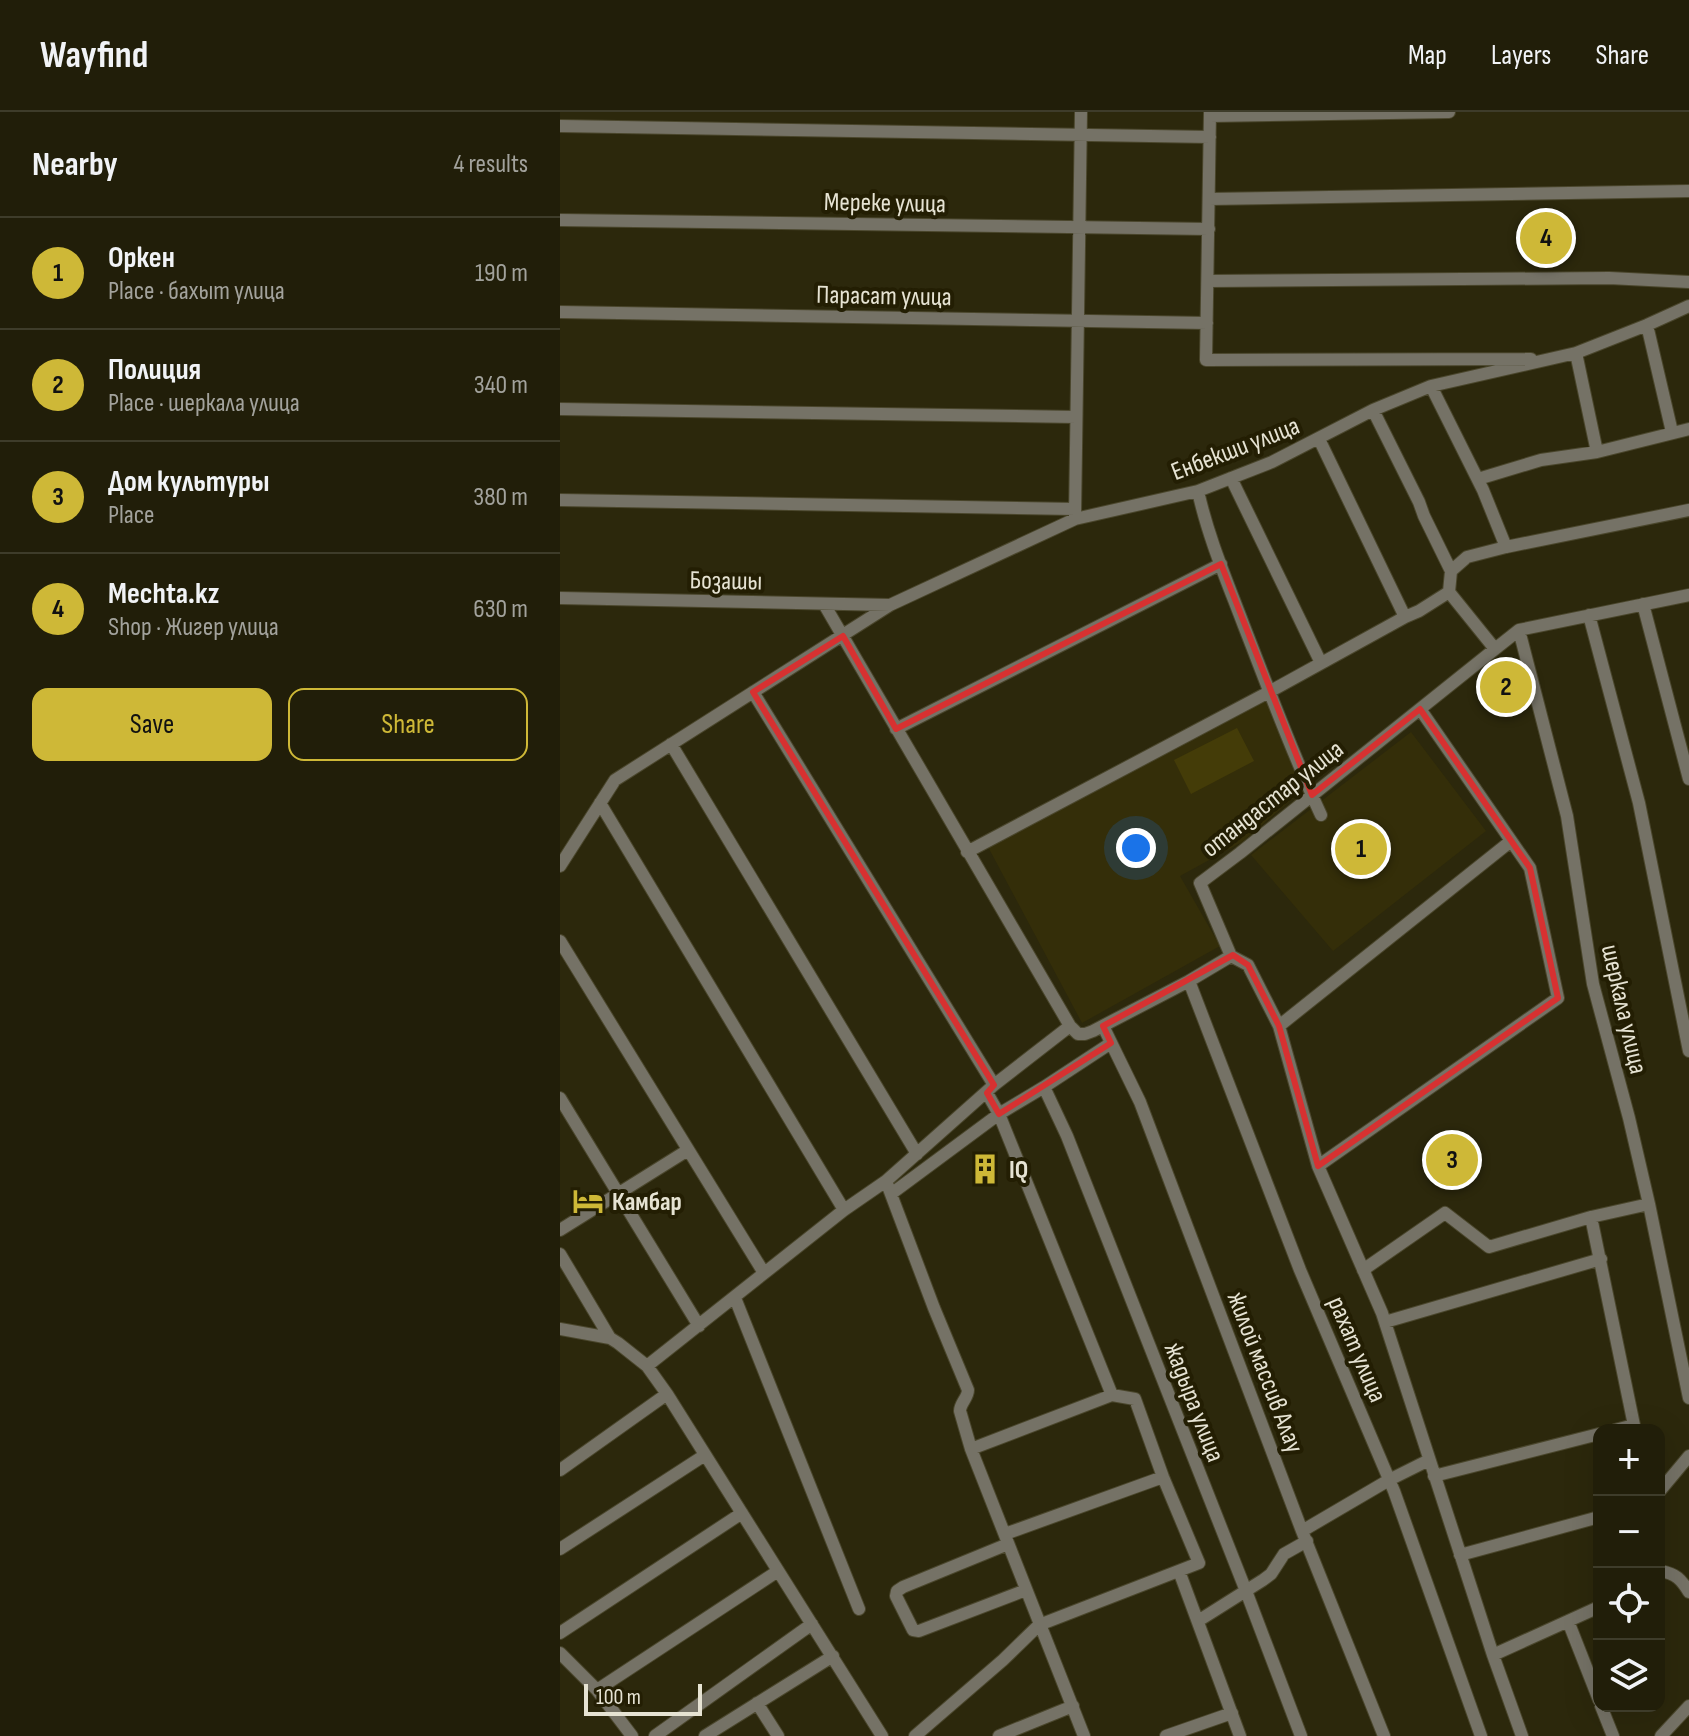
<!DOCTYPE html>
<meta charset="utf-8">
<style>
body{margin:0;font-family:"Sofia Sans Condensed",sans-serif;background:#292712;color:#f1f3f6}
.controls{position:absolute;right:24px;bottom:24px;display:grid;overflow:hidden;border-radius:16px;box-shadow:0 8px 32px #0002}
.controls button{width:72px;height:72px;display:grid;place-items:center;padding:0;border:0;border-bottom:2px solid #3e3c2a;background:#211e09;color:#f1f3f6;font:40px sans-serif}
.scale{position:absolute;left:24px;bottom:20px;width:118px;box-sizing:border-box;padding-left:8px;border:4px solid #e6e3d3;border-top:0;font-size:22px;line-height:28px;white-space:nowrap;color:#e6e3d3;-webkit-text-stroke:6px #231e03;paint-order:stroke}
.you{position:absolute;left:576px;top:736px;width:28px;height:28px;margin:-20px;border:6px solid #fff;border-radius:50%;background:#1a73e8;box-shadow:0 0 0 12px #1a73e833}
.badge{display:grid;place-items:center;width:52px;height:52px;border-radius:50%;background:#ceb837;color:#111;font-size:26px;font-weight:700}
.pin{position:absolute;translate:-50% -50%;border:4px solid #fff;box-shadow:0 2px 8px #0006}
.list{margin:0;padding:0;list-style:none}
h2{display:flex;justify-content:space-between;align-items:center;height:104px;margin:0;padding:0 32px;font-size:34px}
h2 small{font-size:26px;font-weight:400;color:#a2a29c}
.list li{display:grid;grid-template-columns:52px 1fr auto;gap:24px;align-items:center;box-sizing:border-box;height:112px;padding:0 32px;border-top:2px solid #3e3c2a}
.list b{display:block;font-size:30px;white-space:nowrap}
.list p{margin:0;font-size:26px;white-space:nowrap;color:#a2a29c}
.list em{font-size:26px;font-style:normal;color:#a2a29c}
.actions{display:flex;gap:16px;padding:24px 32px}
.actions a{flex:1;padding:18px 0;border:2px solid #ceb837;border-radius:16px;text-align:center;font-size:28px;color:#ceb837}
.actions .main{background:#ceb837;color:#111}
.icon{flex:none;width:44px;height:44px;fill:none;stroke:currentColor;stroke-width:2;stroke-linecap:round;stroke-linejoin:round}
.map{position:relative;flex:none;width:1129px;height:1624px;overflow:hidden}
header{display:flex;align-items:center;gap:48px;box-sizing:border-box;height:112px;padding:0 40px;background:#211e09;border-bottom:2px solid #3e3c2a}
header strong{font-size:38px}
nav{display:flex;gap:44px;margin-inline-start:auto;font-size:28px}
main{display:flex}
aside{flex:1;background:#211e09}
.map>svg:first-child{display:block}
</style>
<header>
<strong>Wayfind</strong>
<nav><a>Map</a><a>Layers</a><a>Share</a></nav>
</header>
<main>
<aside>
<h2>Nearby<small>4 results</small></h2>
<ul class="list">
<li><span class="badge">1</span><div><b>Оркен</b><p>Place · бахыт улица</p></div><em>190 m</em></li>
<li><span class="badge">2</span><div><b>Полиция</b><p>Place · шеркала улица</p></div><em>340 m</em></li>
<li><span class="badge">3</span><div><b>Дом культуры</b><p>Place</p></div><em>380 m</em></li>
<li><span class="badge">4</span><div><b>Mechta.kz</b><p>Shop · Жигер улица</p></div><em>630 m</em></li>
</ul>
<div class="actions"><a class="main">Save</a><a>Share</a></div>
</aside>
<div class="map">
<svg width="1129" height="1624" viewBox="0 0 1129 1624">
<rect width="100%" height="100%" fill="#2c280c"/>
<path fill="#342e09" d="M 704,586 L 752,670 L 682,730 L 620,764 L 660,834 L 522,911 L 427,733 Z
M 851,620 L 926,719 L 773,839 L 691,743 Z"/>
<path fill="#443c08" d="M 677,616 L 694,649 L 631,682 L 614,648 Z"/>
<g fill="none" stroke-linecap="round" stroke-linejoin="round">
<g stroke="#4a462c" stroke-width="14">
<path id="minor" d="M 650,0 L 646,248 L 971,247
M 650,4 L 889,0
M 0,14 L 650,25
M 649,87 L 1129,79
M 0,108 L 649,117
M 648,169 L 1049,166 L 1129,170
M 0,200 L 647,211
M 1087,213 L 1112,320
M 1016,241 L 1037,340
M 871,274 L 923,378 L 946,435
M 0,297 L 516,305
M 813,298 L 859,390 L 864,404 L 891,459
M 759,327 L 845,505
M 671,366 L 761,551
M 918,367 L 981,348 L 1037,340 L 1129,317
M 638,379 C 648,425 667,469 684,514 C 709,578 732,641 761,703
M 0,388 L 515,397
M 1129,398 L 946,435 L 907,445 L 891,459 L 889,480 L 935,537 L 959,518 L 1129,483
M 515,404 L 521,0
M 0,486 L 330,493
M 1083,492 L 1129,667
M 1029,503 L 1079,691 L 1129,939
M 959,518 L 1007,704 L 1033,872 L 1069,1006 L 1089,1092 L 1129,1286
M 193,580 L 434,973
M 336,617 L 661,452
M 111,632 L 357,1042
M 40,691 L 284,1098
M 407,740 L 709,580 L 845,505 L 859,499 L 889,480
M 0,754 L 55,668 L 330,493 L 515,407 L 638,379 L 712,350 L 813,298 L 871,274 L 1016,241 L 1087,213 L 1129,194
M 0,829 L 204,1161
M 671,844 L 688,853 L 719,914 L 758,1054 L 822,1201 L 933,1543 L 962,1624
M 629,869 L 740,1158 L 834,1379 L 921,1624
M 510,914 L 518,922 L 525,922 L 533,919 L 629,869 L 671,844 L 640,771 L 680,741 L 935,537
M 543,914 L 580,990 L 742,1419 L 824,1624
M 719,914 L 951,729
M 551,931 L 484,975 L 507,1024 L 686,1479 L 741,1624
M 0,986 L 139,1214
M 758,1054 L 998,886 L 970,756 L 860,597
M 326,1069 L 374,1196 L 408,1278 C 408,1286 400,1291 400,1299 L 411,1337 L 524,1624
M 331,1082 L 439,1002 L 484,975
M 1031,1105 L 1075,1318
M 0,1118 L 128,1038
M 0,1142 L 50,1226
M 803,1158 L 885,1101 L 929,1135 L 1031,1105 L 1089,1092
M 175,1186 L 299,1497
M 825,1210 L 1041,1147
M 0,1217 L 50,1226 L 58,1231 L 87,1254 L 107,1282 L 322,1624
M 87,1254 L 284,1098 L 326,1069 L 434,973 L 510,914 L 264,492
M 1055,1318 L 1074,1313
M 411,1337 L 552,1283
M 0,1358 L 107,1282
M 874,1364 L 1039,1322
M 1099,1380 L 1129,1344
M 742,1419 L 829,1368 L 869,1348
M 445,1422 L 603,1365
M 448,1432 L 343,1475 L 337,1479 L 336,1484 L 353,1518 L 359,1519 L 466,1478
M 0,1437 L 145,1343
M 900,1443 L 1039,1405
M 619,1459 L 680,1624
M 1101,1459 C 1116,1462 1121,1467 1129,1480
M 638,1509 L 703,1468 L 711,1462 L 724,1442 L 747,1429
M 1008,1509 L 1039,1588
M 0,1521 L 182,1401
M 0,1541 L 37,1578 L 72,1624
M 933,1543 L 1039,1495
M 37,1578 L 218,1459
M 197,1591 L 218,1624
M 1041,1594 L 1053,1624
M 95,1624 L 252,1512
M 145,1624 L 273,1544
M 355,1624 L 443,1548 L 479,1513 L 639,1451 L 603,1365 L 575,1287 L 552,1283 L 439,1002 L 427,981
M 439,1624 L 513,1594
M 606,1624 L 672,1601
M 1101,1624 L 1129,1594"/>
</g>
<use href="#minor" stroke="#757266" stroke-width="12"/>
</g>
<path fill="none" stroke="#d73131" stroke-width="6" stroke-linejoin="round" d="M 661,452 L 752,683 L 860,597 L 970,756 L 998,886 L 758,1054 L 719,914 L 688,853 L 673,843 L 543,914 L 551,931 L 439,1002 L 427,981 L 434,973 L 193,580 L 283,524 L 336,617 Z"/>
<defs>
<g id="building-bare" transform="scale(2.4)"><path d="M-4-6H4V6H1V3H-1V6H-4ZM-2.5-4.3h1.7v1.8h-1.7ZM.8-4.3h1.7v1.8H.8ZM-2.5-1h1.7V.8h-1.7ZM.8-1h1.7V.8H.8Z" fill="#ceb837" stroke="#231e03" stroke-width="2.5" paint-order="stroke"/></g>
<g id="hotel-bare" transform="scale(2.4)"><path d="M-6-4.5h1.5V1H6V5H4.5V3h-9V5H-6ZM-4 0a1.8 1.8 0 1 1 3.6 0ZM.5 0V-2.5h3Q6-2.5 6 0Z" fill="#ceb837" stroke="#231e03" stroke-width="2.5" paint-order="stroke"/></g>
</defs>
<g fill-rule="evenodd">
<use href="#building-bare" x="425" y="1057"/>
<use href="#hotel-bare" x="28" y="1089"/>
</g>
<g text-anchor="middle" stroke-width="8" stroke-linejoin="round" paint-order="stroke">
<g font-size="26" fill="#e6e3d3" stroke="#231e03">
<text transform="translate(325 90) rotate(1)" y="9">Мереке улица</text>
<text transform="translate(324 183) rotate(1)" y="9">Парасат улица</text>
<text transform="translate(675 336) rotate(-21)" y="9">Енбекши улица</text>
<text transform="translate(166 468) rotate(1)" y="9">Бозашы</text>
<text transform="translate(712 686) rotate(-38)" y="9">отандастар улица</text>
<text transform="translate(1065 897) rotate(77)" y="9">шеркала улица</text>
<text transform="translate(798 1237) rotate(67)" y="9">рахат улица</text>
<text transform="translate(706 1260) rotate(69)" y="9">жилой массив Алау</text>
<text transform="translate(635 1290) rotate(69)" y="9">жадыра улица</text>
</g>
<g font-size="26" font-weight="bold" fill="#e6e3d3" stroke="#231e03" text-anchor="start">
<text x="449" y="1066">IQ</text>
<text x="52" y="1098">Камбар</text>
</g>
</g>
</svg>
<div class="controls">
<button>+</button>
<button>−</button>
<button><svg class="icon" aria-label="locate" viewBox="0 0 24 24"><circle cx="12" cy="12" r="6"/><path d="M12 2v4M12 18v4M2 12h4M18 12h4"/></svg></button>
<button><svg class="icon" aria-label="layers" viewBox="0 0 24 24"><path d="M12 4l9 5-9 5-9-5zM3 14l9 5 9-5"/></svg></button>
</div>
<div class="scale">100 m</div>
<div class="you"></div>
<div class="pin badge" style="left:801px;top:737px">1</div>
<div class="pin badge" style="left:946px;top:575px">2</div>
<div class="pin badge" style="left:892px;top:1048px">3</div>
<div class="pin badge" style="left:986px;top:126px">4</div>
</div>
</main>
